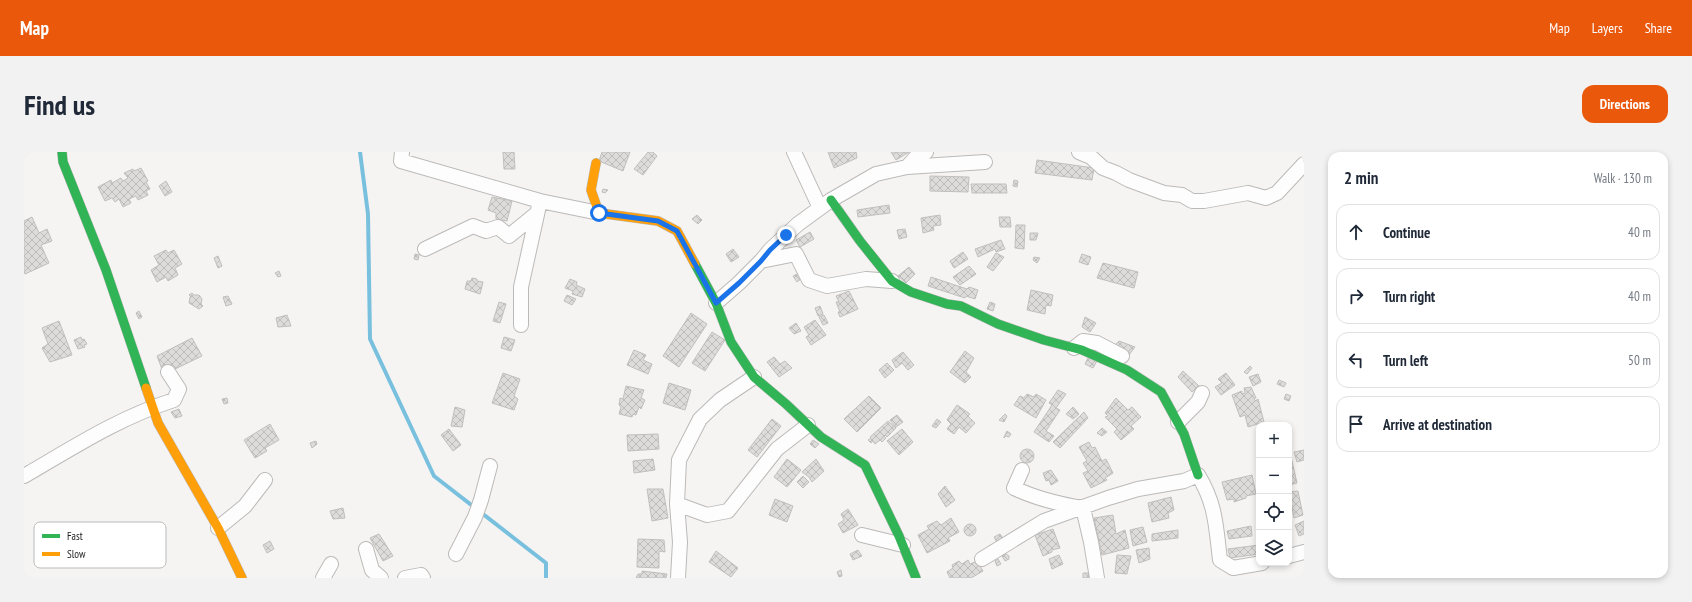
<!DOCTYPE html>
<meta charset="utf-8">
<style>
body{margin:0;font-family:"PT Sans Narrow",sans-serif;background:#f2f2f3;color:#1f2937}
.controls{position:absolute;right:12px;bottom:12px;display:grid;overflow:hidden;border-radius:8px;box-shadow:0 2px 6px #0003}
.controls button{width:36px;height:36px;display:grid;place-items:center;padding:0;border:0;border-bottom:1px solid #e0e1e3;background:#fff;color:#1f2937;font:20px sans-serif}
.stop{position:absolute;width:12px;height:12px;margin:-9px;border:3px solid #1a73e8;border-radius:50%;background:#fff}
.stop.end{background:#1a73e8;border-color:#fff;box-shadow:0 1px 4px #0008}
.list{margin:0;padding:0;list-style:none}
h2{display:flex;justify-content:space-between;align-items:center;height:52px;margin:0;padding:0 16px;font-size:17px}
h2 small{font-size:13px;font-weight:400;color:#747a83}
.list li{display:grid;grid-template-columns:26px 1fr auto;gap:12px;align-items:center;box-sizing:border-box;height:56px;margin:0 8px 8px;padding:0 8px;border:1px solid #e0e1e3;border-radius:12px}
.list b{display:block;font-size:15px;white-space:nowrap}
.list em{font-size:13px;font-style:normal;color:#747a83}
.icon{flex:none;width:22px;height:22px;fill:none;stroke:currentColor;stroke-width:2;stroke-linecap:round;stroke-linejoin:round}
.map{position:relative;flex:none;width:1280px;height:426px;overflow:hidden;border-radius:12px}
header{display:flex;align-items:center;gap:24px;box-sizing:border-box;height:56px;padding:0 20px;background:#ea580c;color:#fff}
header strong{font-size:19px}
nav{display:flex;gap:22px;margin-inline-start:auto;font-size:14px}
.intro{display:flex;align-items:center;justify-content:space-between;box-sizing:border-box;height:96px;padding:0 24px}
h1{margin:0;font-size:28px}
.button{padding:10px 18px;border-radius:12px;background:#ea580c;color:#fff;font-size:14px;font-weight:700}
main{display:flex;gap:24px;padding:0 24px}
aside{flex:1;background:#fff;border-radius:12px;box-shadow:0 2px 6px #0003}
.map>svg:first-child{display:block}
</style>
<header>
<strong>Map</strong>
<nav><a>Map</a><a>Layers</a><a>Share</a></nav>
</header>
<div class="intro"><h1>Find us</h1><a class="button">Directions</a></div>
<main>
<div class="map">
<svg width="1280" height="426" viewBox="0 0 1280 426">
<defs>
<pattern id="building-cross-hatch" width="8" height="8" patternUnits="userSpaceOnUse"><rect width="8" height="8" fill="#dddcdb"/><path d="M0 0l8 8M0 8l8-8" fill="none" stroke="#bdbcbb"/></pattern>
</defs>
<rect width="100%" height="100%" fill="#f5f4f2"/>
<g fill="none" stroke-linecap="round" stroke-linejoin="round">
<path stroke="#79c0de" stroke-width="4" d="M 336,0 L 344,62 L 346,187 L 410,324 L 522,411 L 522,426"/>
</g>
<path fill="url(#building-cross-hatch)" stroke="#c0bfbd" d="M 479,0 L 490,0 L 491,17 L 480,17 Z
M 578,0 L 606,0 L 599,19 L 575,9 Z
M 624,0 L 629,0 L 633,4 L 619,23 L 610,17 Z
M 804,0 L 832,0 L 833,6 L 810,16 Z
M 867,0 L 885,0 L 872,8 Z
M 1013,8 L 1070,16 L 1068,28 L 1011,21 Z
M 117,16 L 124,29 L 122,30 L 126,37 L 122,39 L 124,43 L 114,48 L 112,44 L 105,47 L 107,51 L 99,55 L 95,47 L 91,50 L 88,46 L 81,49 L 74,35 L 87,28 L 88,31 L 97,26 L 99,29 L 104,26 L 100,21 L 109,17 L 110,19 Z
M 906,24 L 945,25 L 944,40 L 906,39 Z
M 990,28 L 994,29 L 993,35 L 989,34 Z
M 142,29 L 148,40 L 141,44 L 135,34 Z
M 947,32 L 982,32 L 983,41 L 948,41 Z
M 579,37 L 584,38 L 581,41 L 578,40 Z
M 468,45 L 488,49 L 483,69 L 472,67 L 472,61 L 464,58 Z
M 865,53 L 866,61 L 834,65 L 833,58 Z
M 673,63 L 678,68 L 674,72 L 668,67 Z
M 916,63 L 917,73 L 909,74 L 910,78 L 899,81 L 897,66 Z
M 8,65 L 15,81 L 23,77 L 28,89 L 17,93 L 25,111 L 1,122 L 0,119 L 0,69 Z
M 975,65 L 986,65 L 987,75 L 976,75 Z
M 992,73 L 1001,73 L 1000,97 L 991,96 Z
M 881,77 L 883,85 L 875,87 L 873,78 Z
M 786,80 L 790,87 L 776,95 L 772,88 Z
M 1006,81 L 1014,81 L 1012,88 L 1006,88 Z
M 977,88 L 981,97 L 972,100 L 971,97 L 954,105 L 951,97 Z
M 709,97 L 715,105 L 707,110 L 702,102 Z
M 142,98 L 144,101 L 150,98 L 158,112 L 151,116 L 154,123 L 144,129 L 142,125 L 133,130 L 127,118 L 135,113 L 130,104 Z
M 939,100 L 944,107 L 930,116 L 926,109 Z
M 972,101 L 980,105 L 969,119 L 963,115 Z
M 391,102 L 395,103 L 394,108 L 390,107 Z
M 1058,102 L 1067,105 L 1064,113 L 1055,110 Z
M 194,104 L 198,114 L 194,116 L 190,106 Z
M 1010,105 L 1016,106 L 1013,111 L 1009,108 Z
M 1079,111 L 1114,120 L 1110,136 L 1073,126 Z
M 945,114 L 952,122 L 936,133 L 929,125 Z
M 885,115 L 891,122 L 882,131 L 874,124 Z
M 255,119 L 257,124 L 254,125 L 251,121 Z
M 773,122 L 777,127 L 773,130 L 769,124 Z
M 907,125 L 943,137 L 945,135 L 954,138 L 951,147 L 942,144 L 941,146 L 904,134 Z
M 448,126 L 453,127 L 453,129 L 459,130 L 456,142 L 441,137 L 443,129 L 447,129 Z
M 546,127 L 553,130 L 552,133 L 561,137 L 558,145 L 548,142 L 549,139 L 541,136 Z
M 1007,138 L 1029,143 L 1027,154 L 1022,153 L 1021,162 L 1003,158 Z
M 825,139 L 834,157 L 816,165 L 814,160 L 816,160 L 812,150 L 815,150 L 812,144 Z
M 168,141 L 170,143 L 175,143 L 178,147 L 177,152 L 179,154 L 175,157 L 165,151 L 166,145 L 167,145 L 165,143 Z
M 543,143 L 552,147 L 548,153 L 540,149 Z
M 204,144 L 208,152 L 202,154 L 199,145 Z
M 475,150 L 482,152 L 476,171 L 469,169 Z
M 966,150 L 971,152 L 969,159 L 963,157 Z
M 796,154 L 799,162 L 794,164 L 791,156 Z
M 115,159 L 118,165 L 115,167 L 112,161 Z
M 667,161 L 683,172 L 655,215 L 639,204 Z
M 263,163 L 267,174 L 254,175 L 252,166 Z
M 800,163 L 804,171 L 799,173 L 795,165 Z
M 1061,165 L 1072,171 L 1066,180 L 1058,175 Z
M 791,168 L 802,183 L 787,193 L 782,185 L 785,183 L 780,175 Z
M 35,169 L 48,203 L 26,210 L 18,196 L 24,192 L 18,176 Z
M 772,171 L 777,179 L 770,182 L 765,176 Z
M 688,180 L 701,188 L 681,219 L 668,211 Z
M 57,185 L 58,188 L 60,187 L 63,192 L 60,193 L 61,195 L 54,197 L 50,188 Z
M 480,185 L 491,188 L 487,199 L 477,196 Z
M 168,186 L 178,204 L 149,218 L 147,213 L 138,217 L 133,204 Z
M 1095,189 L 1111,195 L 1105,203 L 1087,195 L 1090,191 L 1091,193 Z
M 610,198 L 622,203 L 619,208 L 628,212 L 624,222 L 603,213 Z
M 941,199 L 950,206 L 942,220 L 947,225 L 941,231 L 926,220 Z
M 879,200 L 890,213 L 884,218 L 878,211 L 872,216 L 868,208 Z
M 1065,204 L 1074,207 L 1069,216 L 1061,212 Z
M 750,205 L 756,212 L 761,209 L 768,216 L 755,225 L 743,210 Z
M 863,211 L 870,218 L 861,226 L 855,218 Z
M 1226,214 L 1228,216 L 1223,222 L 1220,220 Z
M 1159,219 L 1175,234 L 1168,240 L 1154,225 Z
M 479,221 L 496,227 L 490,244 L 494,247 L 490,258 L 468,251 Z
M 1202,221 L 1211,233 L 1197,243 L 1191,235 L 1198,231 L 1194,227 Z
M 1234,222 L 1237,230 L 1229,234 L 1225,225 Z
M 1255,228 L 1262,231 L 1260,235 L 1253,232 Z
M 645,231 L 667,238 L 661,258 L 639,251 Z
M 602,234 L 620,238 L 617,246 L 621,248 L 617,257 L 615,255 L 612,263 L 609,262 L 608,265 L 595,262 L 597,255 L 595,253 L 596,246 L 599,247 Z
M 1227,235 L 1232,246 L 1230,246 L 1231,249 L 1234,247 L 1240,270 L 1224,275 L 1221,263 L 1216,265 L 1208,243 L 1218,239 L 1218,242 L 1221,241 L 1220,236 Z
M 1034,238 L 1042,242 L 1032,256 L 1036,258 L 1022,279 L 1030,284 L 1025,290 L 1010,280 L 1028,253 L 1025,251 Z
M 1003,242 L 1010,245 L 1012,242 L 1022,248 L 1012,266 L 990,253 L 996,244 L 1000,246 Z
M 1262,242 L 1267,244 L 1265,249 L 1260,247 Z
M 845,244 L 857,256 L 833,280 L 820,267 Z
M 203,246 L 204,251 L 200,252 L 198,247 Z
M 1092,246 L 1104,258 L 1108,255 L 1117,265 L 1107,274 L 1110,277 L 1097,288 L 1090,280 L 1093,277 L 1081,265 L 1084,264 L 1081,261 Z
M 933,253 L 946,262 L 944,264 L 951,271 L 942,281 L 935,275 L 930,282 L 923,277 L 927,272 L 923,268 Z
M 431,255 L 441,258 L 438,275 L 427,274 Z
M 1049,255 L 1055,262 L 1049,267 L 1042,262 Z
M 155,257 L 158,264 L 151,266 L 147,260 Z
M 1060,260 L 1064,266 L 1036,296 L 1029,290 Z
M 981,262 L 983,264 L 980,270 L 975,268 Z
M 873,263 L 879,270 L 872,275 L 866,268 Z
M 748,267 L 757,274 L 733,305 L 724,298 Z
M 913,267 L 917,270 L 912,276 L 908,274 Z
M 864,269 L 872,276 L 863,285 L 861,283 L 860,284 L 862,286 L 858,290 L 856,288 L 851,292 L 849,289 L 847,291 L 844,288 L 847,286 L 846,285 Z
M 246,272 L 255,288 L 241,296 L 243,299 L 231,306 L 220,288 Z
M 1078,276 L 1083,280 L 1078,284 L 1073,281 Z
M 425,277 L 437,293 L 429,299 L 417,283 Z
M 878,277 L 889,290 L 875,303 L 863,289 Z
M 983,279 L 987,282 L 985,285 L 982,284 L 980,286 L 980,285 Z
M 634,282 L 635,297 L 604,299 L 603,283 Z
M 789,288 L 795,292 L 791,296 L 786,292 Z
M 292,289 L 293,292 L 288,296 L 286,291 Z
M 1065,290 L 1068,296 L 1071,295 L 1078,309 L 1082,307 L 1089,321 L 1081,326 L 1083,328 L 1067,336 L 1059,321 L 1064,319 L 1059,311 L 1063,309 L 1055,295 Z
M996 304a7 7 0 1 1 14 0a7 7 0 1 1-14 0Z
M 1280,298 L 1280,308 L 1273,310 L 1270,300 Z
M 1267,305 L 1273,331 L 1265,333 L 1265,306 Z
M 629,307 L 631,318 L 610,321 L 609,309 Z
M 763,307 L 777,318 L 763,335 L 750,325 Z
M 792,307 L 800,319 L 788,330 L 785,325 L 778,320 Z
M 1027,318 L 1034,329 L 1027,333 L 1025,328 L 1022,329 L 1019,321 Z
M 1228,323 L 1232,342 L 1222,344 L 1222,346 L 1210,350 L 1210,347 L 1203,348 L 1198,330 Z
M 779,324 L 785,330 L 779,336 L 773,330 Z
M 921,334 L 931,348 L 922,355 L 914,342 Z
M 623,337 L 639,337 L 644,366 L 628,369 Z
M 1274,339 L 1279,363 L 1270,366 L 1265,340 Z
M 1147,345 L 1150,358 L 1144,361 L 1145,366 L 1128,370 L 1124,351 Z
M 751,347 L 769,354 L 763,370 L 745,363 Z
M 319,356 L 321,366 L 309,367 L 306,359 Z
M 824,357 L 834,373 L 819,381 L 814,372 L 820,368 L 817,362 Z
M 1089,363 L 1092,382 L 1101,378 L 1105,396 L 1078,403 L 1070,366 Z
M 927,366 L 935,380 L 924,386 L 926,389 L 903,401 L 894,383 L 905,377 L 903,374 L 913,369 L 917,373 Z
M 1280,369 L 1280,382 L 1275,384 L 1271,373 Z
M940 378a6 6 0 1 1 12 0a6 6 0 1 1-12 0Z
M 1227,374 L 1228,384 L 1205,387 L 1203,379 Z
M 1119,375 L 1123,390 L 1109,394 L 1106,378 Z
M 1029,377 L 1036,396 L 1028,398 L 1028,400 L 1019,404 L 1011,383 Z
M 1154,378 L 1154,386 L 1128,389 L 1128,382 Z
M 355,382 L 369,404 L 359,409 L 346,386 Z
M 976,382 L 980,388 L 974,392 L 970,385 Z
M 614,387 L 640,388 L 641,400 L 635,399 L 635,416 L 613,415 Z
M 246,389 L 250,397 L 243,401 L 239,393 Z
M 1235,393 L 1235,402 L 1206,406 L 1204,397 Z
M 1125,396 L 1126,407 L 1115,411 L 1112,398 Z
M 834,398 L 838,404 L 829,408 L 826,402 Z
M 692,399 L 714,416 L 707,425 L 685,410 Z
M 982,402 L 985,404 L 985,407 L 981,409 L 978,404 Z
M 1035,403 L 1039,412 L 1028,417 L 1025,407 Z
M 1093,403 L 1107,404 L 1103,422 L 1091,421 Z
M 974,407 L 977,412 L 973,414 L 971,409 Z
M 944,408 L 946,412 L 953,409 L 959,419 L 947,426 L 926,426 L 923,420 L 929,416 L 928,413 L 935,409 L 938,412 Z
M 817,418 L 818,424 L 815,425 L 813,420 Z
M 618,419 L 643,422 L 642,426 L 612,426 L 614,422 L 618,422 Z
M 1059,421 L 1065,421 L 1064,424 L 1066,424 L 1067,426 L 1059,426 Z"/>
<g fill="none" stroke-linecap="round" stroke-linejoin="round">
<g stroke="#bbbab9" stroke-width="16">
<path id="street" d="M 378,0 L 377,9 L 516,49
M 770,0 L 796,56
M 1055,0 L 1067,5 L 1079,16 L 1092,21 L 1105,28 L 1140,41 L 1158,43 L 1168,49 L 1180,49 L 1224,41 L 1242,46 L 1253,41 L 1280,12
M 883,15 L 892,5 L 902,0
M 401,97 L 449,74 L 462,79 L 474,75 L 485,84 L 512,62
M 737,109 L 772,102 L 785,128 L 803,134 L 842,127 L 868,129
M 692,151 L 715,131 L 737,109 L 746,98 L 774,72 L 807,48 L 852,22 L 883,15 L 961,10
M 497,173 L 497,135 L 516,49 L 575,61
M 1050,196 L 1059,189 L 1073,191 L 1098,204
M 1154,270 L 1174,250 L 1178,241
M 998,318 L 990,336 C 1013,347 1034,352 1059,356 L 1067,390 L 1073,426
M 0,324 C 50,295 94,266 150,248 L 155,237 L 144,220
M 653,352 L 655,308 L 676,267 L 696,248 L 730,225
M 194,376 L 221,354 L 241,328
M 838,383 L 879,393
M 342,397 L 348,418 L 357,426
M 432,402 L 451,365 L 457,348 L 466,314
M 1265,404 L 1280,400
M 958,407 L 1020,369 L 1084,346 L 1114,337 L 1160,329 L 1174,323 C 1192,352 1192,375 1196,408 L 1209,416 L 1238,411
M 299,426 L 307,412
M 381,426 L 397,423 L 399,426
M 654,426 L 656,390 L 653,352 L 683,363 L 704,359 L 753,297 L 784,273"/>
</g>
<g stroke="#bbbab9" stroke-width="10">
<path id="fast" d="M 38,0 L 39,10 L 82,118 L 122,236
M 807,48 L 836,89 L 868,129 L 887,140 L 923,152 L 937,154 L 974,172 L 1020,188 L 1058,198 L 1103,218 L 1137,240 L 1160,282 L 1174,323
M 671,112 L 692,151 L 707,190 L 730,225 L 762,252 L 797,285 L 841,313 L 875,384 L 892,426"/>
</g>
<g stroke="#bbbab9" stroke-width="10">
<path id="slow" d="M 572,11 L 567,38 L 575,61 L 634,69 L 653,79 L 671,112
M 122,236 L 134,271 L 194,376 L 218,426"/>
</g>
<use href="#street" stroke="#fefdfd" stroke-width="14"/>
<use href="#fast" stroke="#30b455" stroke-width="9"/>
<use href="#slow" stroke="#ff9f0a" stroke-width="9"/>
</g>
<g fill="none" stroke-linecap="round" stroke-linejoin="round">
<path stroke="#1a73e8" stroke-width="5" d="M 575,61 L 634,69 L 653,79 L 692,151 L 715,131 L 737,109 L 746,98 L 762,83"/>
</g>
<rect x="10" y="370" width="132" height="46" rx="6" fill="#fff" stroke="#bbb" stroke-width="1"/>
<rect x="18" y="382" width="18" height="4" fill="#30b455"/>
<rect x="18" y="400" width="18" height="4" fill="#ff9f0a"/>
<g font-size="11" fill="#1d1d1c">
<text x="43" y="388">Fast</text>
<text x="43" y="406">Slow</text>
</g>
</svg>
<div class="controls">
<button>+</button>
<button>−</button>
<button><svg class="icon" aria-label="locate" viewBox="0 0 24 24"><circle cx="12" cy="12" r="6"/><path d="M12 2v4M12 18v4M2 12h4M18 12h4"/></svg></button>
<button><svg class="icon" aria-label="layers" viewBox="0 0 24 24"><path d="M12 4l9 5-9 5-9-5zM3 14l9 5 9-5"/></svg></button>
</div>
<div class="stop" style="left:575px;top:61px"></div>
<div class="stop end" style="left:762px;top:83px"></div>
</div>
<aside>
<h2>2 min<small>Walk · 130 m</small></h2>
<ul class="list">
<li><svg class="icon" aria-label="ahead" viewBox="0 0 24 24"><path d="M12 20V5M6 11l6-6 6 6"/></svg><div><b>Continue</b></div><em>40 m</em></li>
<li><svg class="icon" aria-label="right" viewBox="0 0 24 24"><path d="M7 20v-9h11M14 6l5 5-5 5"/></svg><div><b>Turn right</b></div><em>40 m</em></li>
<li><svg class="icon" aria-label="left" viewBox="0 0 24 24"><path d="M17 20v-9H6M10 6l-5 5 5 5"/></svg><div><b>Turn left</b></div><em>50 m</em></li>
<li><svg class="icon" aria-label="arrive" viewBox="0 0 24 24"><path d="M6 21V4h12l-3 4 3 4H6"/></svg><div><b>Arrive at destination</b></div></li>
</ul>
</aside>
</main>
